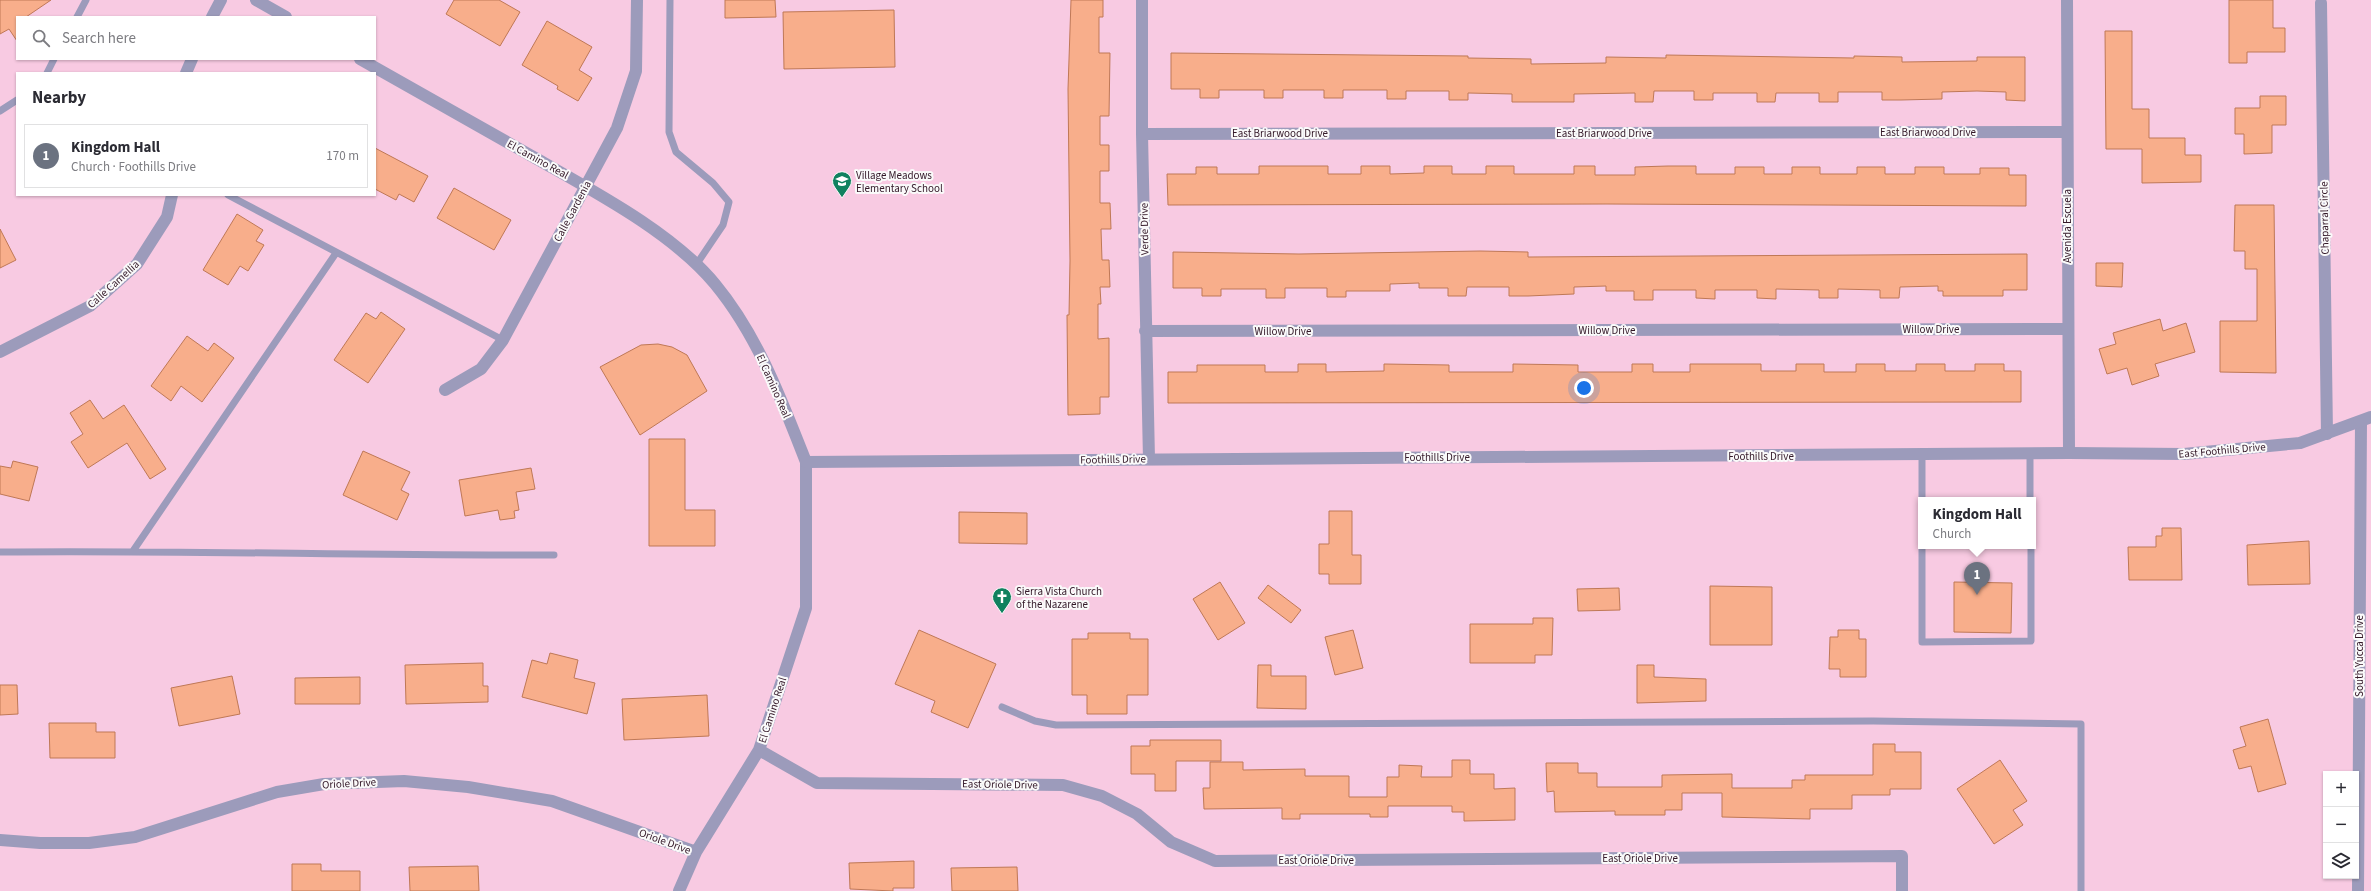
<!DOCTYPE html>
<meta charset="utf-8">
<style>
body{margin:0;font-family:"Source Sans 3",sans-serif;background:#f7f7f7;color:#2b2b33}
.controls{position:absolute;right:12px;bottom:12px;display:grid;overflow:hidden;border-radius:0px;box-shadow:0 1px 3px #0004}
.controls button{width:36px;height:36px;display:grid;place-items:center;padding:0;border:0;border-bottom:1px solid #e1e1e2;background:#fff;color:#2b2b33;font:20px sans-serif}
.you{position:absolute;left:1584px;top:388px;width:14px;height:14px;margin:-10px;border:3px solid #fff;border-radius:50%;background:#1a73e8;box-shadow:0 0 0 6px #1a73e833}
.badge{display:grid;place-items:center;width:26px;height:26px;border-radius:50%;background:#10815f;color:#fff;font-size:13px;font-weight:700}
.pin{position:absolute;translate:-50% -33px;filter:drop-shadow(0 1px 2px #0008)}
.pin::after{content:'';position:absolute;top:21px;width:14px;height:12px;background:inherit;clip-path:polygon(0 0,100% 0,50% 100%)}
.popup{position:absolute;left:1918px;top:497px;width:118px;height:52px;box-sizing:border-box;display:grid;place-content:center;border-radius:0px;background:#fff;filter:drop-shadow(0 1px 3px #0005);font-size:13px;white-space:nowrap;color:#7c7c81}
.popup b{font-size:15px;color:#2b2b33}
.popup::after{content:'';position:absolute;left:50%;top:100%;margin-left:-8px;border:8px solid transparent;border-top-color:#fff}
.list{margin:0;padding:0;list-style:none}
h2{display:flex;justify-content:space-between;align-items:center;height:52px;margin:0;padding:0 16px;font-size:17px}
h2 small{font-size:13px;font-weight:400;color:#7c7c81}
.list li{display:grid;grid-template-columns:26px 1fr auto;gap:12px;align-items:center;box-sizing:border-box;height:64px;margin:0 8px 8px;padding:0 8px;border:1px solid #e1e1e2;border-radius:0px}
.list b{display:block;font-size:15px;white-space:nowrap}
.list p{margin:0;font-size:13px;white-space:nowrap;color:#7c7c81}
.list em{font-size:13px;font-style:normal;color:#7c7c81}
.icon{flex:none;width:22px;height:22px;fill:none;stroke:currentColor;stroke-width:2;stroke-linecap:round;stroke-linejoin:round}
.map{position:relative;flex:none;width:2371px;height:891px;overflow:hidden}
.search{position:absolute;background:#fff;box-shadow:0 1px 3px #0004;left:16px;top:16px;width:360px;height:44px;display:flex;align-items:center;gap:10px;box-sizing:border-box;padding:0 14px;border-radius:0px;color:#7c7c81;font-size:15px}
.panel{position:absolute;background:#fff;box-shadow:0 1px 3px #0004;left:16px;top:72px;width:360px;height:124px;border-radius:0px}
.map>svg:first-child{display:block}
</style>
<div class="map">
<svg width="2371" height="891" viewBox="0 0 2371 891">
<rect width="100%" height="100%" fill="#f8cae2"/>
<path fill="#f8ae8b" stroke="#bf7856" d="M 0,0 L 51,0 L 26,17 L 17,17 L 17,41 L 9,29 L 0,34 Z
M 454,0 L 499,0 L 520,12 L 500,46 L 446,14 Z
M 725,0 L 775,0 L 776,17 L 725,18 Z
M 1071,0 L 1103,0 L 1103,17 L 1099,17 L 1099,53 L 1110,53 L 1109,116 L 1100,116 L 1100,145 L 1109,145 L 1109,171 L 1100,171 L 1100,203 L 1110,203 L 1111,229 L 1101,229 L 1102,260 L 1109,260 L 1110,287 L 1100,287 L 1101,304 L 1098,304 L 1098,339 L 1109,338 L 1109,397 L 1100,397 L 1100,414 L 1068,415 L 1067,315 L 1069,315 L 1070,261 L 1068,89 Z
M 2229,0 L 2273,0 L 2273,28 L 2285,28 L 2285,52 L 2247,52 L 2247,63 L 2229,63 Z
M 894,10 L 895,67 L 784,69 L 783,12 Z
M 547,21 L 592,47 L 579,70 L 592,78 L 578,101 L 557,89 L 558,86 L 522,65 Z
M 2105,31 L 2132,31 L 2132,109 L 2149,109 L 2149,138 L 2185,138 L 2185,155 L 2201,155 L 2201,182 L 2142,183 L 2142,149 L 2106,149 Z
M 1171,53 L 1468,56 L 1468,58 L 1531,59 L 1531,64 L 1606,63 L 1606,57 L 1666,58 L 1666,55 L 1854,58 L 1854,56 L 1902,57 L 1902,62 L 1977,61 L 1977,57 L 2025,57 L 2025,101 L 2006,100 L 2006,92 L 1977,91 L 1942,92 L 1942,99 L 1901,100 L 1882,100 L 1882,92 L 1838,92 L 1838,102 L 1819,102 L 1819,93 L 1776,93 L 1775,102 L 1757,102 L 1757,93 L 1713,93 L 1713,100 L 1694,100 L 1694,91 L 1654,91 L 1653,102 L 1635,102 L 1635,93 L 1574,94 L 1574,102 L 1512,102 L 1512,94 L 1468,93 L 1468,100 L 1449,100 L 1449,91 L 1406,91 L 1406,99 L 1387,99 L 1387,90 L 1343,90 L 1343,98 L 1324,98 L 1324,90 L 1283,90 L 1283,98 L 1264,98 L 1264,90 L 1219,90 L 1219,98 L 1200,98 L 1200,89 L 1171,89 Z
M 2260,96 L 2286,96 L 2286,125 L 2272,125 L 2272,153 L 2244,154 L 2244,134 L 2235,134 L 2235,108 L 2260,108 Z
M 375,148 L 428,176 L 414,202 L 399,194 L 396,200 L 375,189 Z
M 1259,166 L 1328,166 L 1328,174 L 1361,174 L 1361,166 L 1390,166 L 1390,174 L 1424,173 L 1424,166 L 1452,166 L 1452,174 L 1486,174 L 1486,166 L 1514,166 L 1514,174 L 1574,174 L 1574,166 L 1595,166 L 1595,175 L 1635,175 L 1635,167 L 1668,166 L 1696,166 L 1696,174 L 1735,174 L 1735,167 L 1764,167 L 1764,174 L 1792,174 L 1792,167 L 1820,167 L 1820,174 L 1857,174 L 1857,167 L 1885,167 L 1885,174 L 1915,174 L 1915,167 L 1944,167 L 1944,174 L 1980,174 L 1980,168 L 2009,168 L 2009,175 L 2026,175 L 2026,206 L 1607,204 L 1168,205 L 1167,174 L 1196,174 L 1196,167 L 1217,167 L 1217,174 L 1259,174 Z
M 454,188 L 511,220 L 494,250 L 437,218 Z
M 2235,205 L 2274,205 L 2276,373 L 2220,372 L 2220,321 L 2257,321 L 2257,269 L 2245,269 L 2245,251 L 2234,251 Z
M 237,214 L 263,230 L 256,241 L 264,245 L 248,271 L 240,266 L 228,285 L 203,270 Z
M 0,229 L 16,260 L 0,268 Z
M 1480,251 L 1528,252 L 1528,257 L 2027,254 L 2027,290 L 2003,290 L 2003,296 L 1943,296 L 1943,291 L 1938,291 L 1938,286 L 1900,287 L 1899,298 L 1880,298 L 1880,290 L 1838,289 L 1838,298 L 1819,298 L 1819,290 L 1776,289 L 1776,299 L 1757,298 L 1757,290 L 1715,290 L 1715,299 L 1696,298 L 1696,290 L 1653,290 L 1653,300 L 1634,300 L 1634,291 L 1606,291 L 1606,286 L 1574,287 L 1574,294 L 1528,296 L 1509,296 L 1509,287 L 1467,287 L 1466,296 L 1448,296 L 1448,288 L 1419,288 L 1419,283 L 1390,284 L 1390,291 L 1346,291 L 1346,297 L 1327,297 L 1327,288 L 1285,288 L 1285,298 L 1266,298 L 1266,289 L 1221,289 L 1221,296 L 1202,296 L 1202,288 L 1173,288 L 1173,252 L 1299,254 Z
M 2096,263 L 2123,263 L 2122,287 L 2096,286 Z
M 381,312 L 405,329 L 368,383 L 334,360 L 366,313 L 376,319 Z
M 2160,319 L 2163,331 L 2186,323 L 2195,352 L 2155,364 L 2159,376 L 2132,385 L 2127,368 L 2107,374 L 2099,349 L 2116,344 L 2113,333 Z
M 187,336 L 208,351 L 214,343 L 234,358 L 202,402 L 181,386 L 171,401 L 151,386 Z
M 658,344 L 672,347 L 687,355 L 707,391 L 640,435 L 600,367 L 641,345 Z
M 1298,364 L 1326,364 L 1326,372 L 1384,371 L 1384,364 L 1449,365 L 1449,372 L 1513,372 L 1513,364 L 1578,365 L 1578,372 L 1632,372 L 1632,364 L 1653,364 L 1653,372 L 1690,372 L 1690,364 L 1761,364 L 1761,371 L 1796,371 L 1796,364 L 1824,364 L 1824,372 L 1856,372 L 1856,364 L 1885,364 L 1885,371 L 1916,371 L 1916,364 L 1945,364 L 1945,371 L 1975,371 L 1975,364 L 2004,364 L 2004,371 L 2021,371 L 2021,402 L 1168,403 L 1168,372 L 1197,372 L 1197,365 L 1265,365 L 1265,372 L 1298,372 Z
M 90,400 L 103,419 L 124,405 L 166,469 L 150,479 L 127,443 L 88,468 L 71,442 L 83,434 L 70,413 Z
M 649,439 L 685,439 L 685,510 L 715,510 L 715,546 L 649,546 Z
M 363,451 L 410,472 L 401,490 L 409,494 L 397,520 L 343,495 Z
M 13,461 L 38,467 L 29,501 L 0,494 L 0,466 L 11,468 Z
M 531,468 L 535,489 L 516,492 L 519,510 L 514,511 L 515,518 L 500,520 L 498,510 L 465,516 L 459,480 Z
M 1329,511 L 1352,511 L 1352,555 L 1361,555 L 1361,584 L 1329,584 L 1329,574 L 1319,574 L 1319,544 L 1329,544 Z
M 959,512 L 1027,513 L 1027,544 L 959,543 Z
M 2162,528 L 2181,528 L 2182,580 L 2129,580 L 2128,547 L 2156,547 L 2156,536 L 2162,536 Z
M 2309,541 L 2310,584 L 2248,585 L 2247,545 Z
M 1220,582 L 1245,623 L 1218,640 L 1193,599 Z
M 1954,582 L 2012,583 L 2011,633 L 1954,632 Z
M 1268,585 L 1301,610 L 1291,623 L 1258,598 Z
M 1710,586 L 1772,587 L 1772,645 L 1710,645 Z
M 1619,588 L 1620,610 L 1578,611 L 1577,589 Z
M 1533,618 L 1553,618 L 1552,655 L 1535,655 L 1535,663 L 1470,663 L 1470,624 L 1533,624 Z
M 919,630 L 996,664 L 968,728 L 931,712 L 935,701 L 895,684 Z
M 1353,630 L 1363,668 L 1335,675 L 1325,637 Z
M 1838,630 L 1859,630 L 1859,639 L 1866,639 L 1866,677 L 1840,677 L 1840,669 L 1829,669 L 1830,637 L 1838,637 Z
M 1088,633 L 1130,633 L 1130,639 L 1148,639 L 1148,695 L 1127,695 L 1127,714 L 1087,714 L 1087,695 L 1072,695 L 1072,639 L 1088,639 Z
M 550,653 L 578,660 L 574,678 L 595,683 L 587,714 L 522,697 L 532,660 L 547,664 Z
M 483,663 L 483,686 L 488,686 L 488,702 L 406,704 L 405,665 Z
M 1258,665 L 1271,665 L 1271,676 L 1306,676 L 1306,709 L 1257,708 Z
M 1637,665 L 1654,665 L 1654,677 L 1706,679 L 1706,701 L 1637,703 Z
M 232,676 L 240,714 L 179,726 L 171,688 Z
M 360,677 L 360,704 L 295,704 L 295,678 Z
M 0,685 L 17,685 L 18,714 L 0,715 Z
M 707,695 L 709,736 L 624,740 L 622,699 Z
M 2268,719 L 2286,784 L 2258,792 L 2251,766 L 2239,769 L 2233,750 L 2246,746 L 2240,727 Z
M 49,723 L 96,723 L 96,732 L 115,732 L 115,758 L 50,758 Z
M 1150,740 L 1221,740 L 1221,761 L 1176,761 L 1176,791 L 1155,791 L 1155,774 L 1131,774 L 1131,746 L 1150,746 Z
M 1873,744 L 1895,744 L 1895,752 L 1921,752 L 1921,789 L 1890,789 L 1890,795 L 1852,795 L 1852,809 L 1810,809 L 1810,819 L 1722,817 L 1722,793 L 1682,793 L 1682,810 L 1665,810 L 1665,815 L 1615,815 L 1615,811 L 1555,812 L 1554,791 L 1547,792 L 1546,763 L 1578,763 L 1578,773 L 1597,773 L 1597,787 L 1662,787 L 1662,775 L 1732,774 L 1732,788 L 1792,788 L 1792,780 L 1805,780 L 1805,775 L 1873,775 Z
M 1452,760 L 1470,760 L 1470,774 L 1494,774 L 1494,789 L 1515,788 L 1515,820 L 1464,821 L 1464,812 L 1452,812 L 1452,806 L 1388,806 L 1388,817 L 1370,817 L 1370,814 L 1300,814 L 1300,819 L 1282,819 L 1282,808 L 1204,809 L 1203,788 L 1210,788 L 1210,762 L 1243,762 L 1243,770 L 1305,769 L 1305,776 L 1349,776 L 1349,797 L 1387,797 L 1387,777 L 1399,777 L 1399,765 L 1422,766 L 1421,777 L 1452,777 Z
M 2000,760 L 2027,801 L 2013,810 L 2023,825 L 1994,844 L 1957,789 Z
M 914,861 L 914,888 L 893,888 L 893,891 L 850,889 L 849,863 Z
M 292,864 L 321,864 L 321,871 L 360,871 L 360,891 L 292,891 Z
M 478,866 L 479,891 L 410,891 L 409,867 Z
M 1017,867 L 1018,891 L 952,891 L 951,868 Z"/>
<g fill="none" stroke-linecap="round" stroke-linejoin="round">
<path stroke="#9c9bbb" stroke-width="7" d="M 670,0 L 669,132 L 676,152 L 713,183 L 729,202 L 723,225 L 696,265
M 77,17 L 86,0
M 47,73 L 54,59
M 0,111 L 17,100
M 228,195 L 503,340
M 2030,453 L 2030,500
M 1922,455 L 1922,500
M 1922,546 L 1922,642 L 2031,641 L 2031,546
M 133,551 L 336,253
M 0,552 C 185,550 369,556 554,555
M 1002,707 L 1035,721 L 1056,725 L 1873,721 L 2081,724 L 2081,891"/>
<path stroke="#9c9bbb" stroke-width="12" d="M 1142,0 L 1142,134 L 1149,459
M 2067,0 L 2069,453
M 2321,3 L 2327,434
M 212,17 L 221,0
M 186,73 L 192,59
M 1142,134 L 2067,132
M 1145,331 L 2068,329
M 0,352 L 90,306 L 137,264 L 167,217 L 172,195
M 445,390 L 481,369 L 503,340 L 617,128 L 636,71 L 637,0
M 759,750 L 817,783 L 1063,785 L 1102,796 L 1137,814 L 1171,842 L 1215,861 L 1902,856 L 1902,891
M 0,840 L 40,843 L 89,843 L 135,837 L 277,792 L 324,784 L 404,781 L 468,787 L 552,801 L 696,852
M 679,891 L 696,852 L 759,750 L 806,608 L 806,462
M 2358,891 L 2361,422"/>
<path stroke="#9c9bbb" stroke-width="12" d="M 256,0 L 286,17
M 360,59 C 419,92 478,126 537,159 C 595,192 673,233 715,284 C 758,336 782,401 806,462 L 2069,453 L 2184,454 L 2300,443 L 2371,417"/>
</g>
<defs>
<g id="school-pin" transform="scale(1)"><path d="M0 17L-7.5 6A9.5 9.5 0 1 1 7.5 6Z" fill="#10815f" stroke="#fafafa"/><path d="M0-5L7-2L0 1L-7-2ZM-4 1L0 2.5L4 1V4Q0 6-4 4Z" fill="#fff"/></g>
<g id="church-pin" transform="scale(1)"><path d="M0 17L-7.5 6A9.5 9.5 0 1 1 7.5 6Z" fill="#10815f" stroke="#fafafa"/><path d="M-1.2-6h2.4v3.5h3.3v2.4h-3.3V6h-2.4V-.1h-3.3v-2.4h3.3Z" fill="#fff"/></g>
</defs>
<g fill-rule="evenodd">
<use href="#school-pin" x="842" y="181"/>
<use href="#church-pin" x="1002" y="597"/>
</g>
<g text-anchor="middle" stroke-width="4" stroke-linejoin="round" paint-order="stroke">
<g font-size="11" fill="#331828" stroke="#fafafa">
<text x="1928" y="136">East Briarwood Drive</text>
<text x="1280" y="137">East Briarwood Drive</text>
<text x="1604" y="137">East Briarwood Drive</text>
<text transform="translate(538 159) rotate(29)" y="4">El Camino Real</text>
<text transform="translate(572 211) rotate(-62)" y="4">Calle Gardenia</text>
<text transform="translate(2324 218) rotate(-91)" y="4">Chaparral Circle</text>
<text transform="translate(2067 226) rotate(-90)" y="4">Avenida Escuela</text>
<text transform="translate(1144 229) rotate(-91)" y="4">Verde Drive</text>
<text transform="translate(113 284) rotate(-42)" y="4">Calle Camellia</text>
<text x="1931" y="333">Willow Drive</text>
<text x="1607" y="334">Willow Drive</text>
<text x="1283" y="335">Willow Drive</text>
<text transform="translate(774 386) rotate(66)" y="4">El Camino Real</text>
<text transform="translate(2222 450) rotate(-5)" y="4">East Foothills Drive</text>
<text x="1761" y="460">Foothills Drive</text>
<text x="1437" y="461">Foothills Drive</text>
<text transform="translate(1113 459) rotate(-1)" y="4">Foothills Drive</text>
<text transform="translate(2359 656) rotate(-90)" y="4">South Yucca Drive</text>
<text transform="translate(772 710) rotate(-72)" y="4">El Camino Real</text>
<text transform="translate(349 783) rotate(-3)" y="4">Oriole Drive</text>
<text transform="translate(1000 784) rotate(1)" y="4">East Oriole Drive</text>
<text transform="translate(665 841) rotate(20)" y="4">Oriole Drive</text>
<text x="1640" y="862">East Oriole Drive</text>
<text x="1316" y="864">East Oriole Drive</text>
</g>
<g font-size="11" fill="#331828" stroke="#fafafa" text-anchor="start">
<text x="856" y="179">Village Meadows<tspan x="856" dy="13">Elementary School</tspan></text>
<text x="1016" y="595">Sierra Vista Church<tspan x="1016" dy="13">of the Nazarene</tspan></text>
</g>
</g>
</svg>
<div class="controls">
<button>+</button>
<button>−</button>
<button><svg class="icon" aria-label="layers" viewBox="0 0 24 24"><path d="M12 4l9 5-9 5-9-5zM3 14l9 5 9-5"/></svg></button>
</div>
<div class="you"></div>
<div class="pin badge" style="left:1977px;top:595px;background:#6b7280">1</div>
<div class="popup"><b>Kingdom Hall</b>Church</div>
<div class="search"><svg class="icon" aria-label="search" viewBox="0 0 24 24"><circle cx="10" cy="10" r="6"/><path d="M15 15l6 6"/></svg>Search here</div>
<section class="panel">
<h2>Nearby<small></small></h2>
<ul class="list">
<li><span class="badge" style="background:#6b7280">1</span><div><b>Kingdom Hall</b><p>Church · Foothills Drive</p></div><em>170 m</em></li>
</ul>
</section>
</div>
